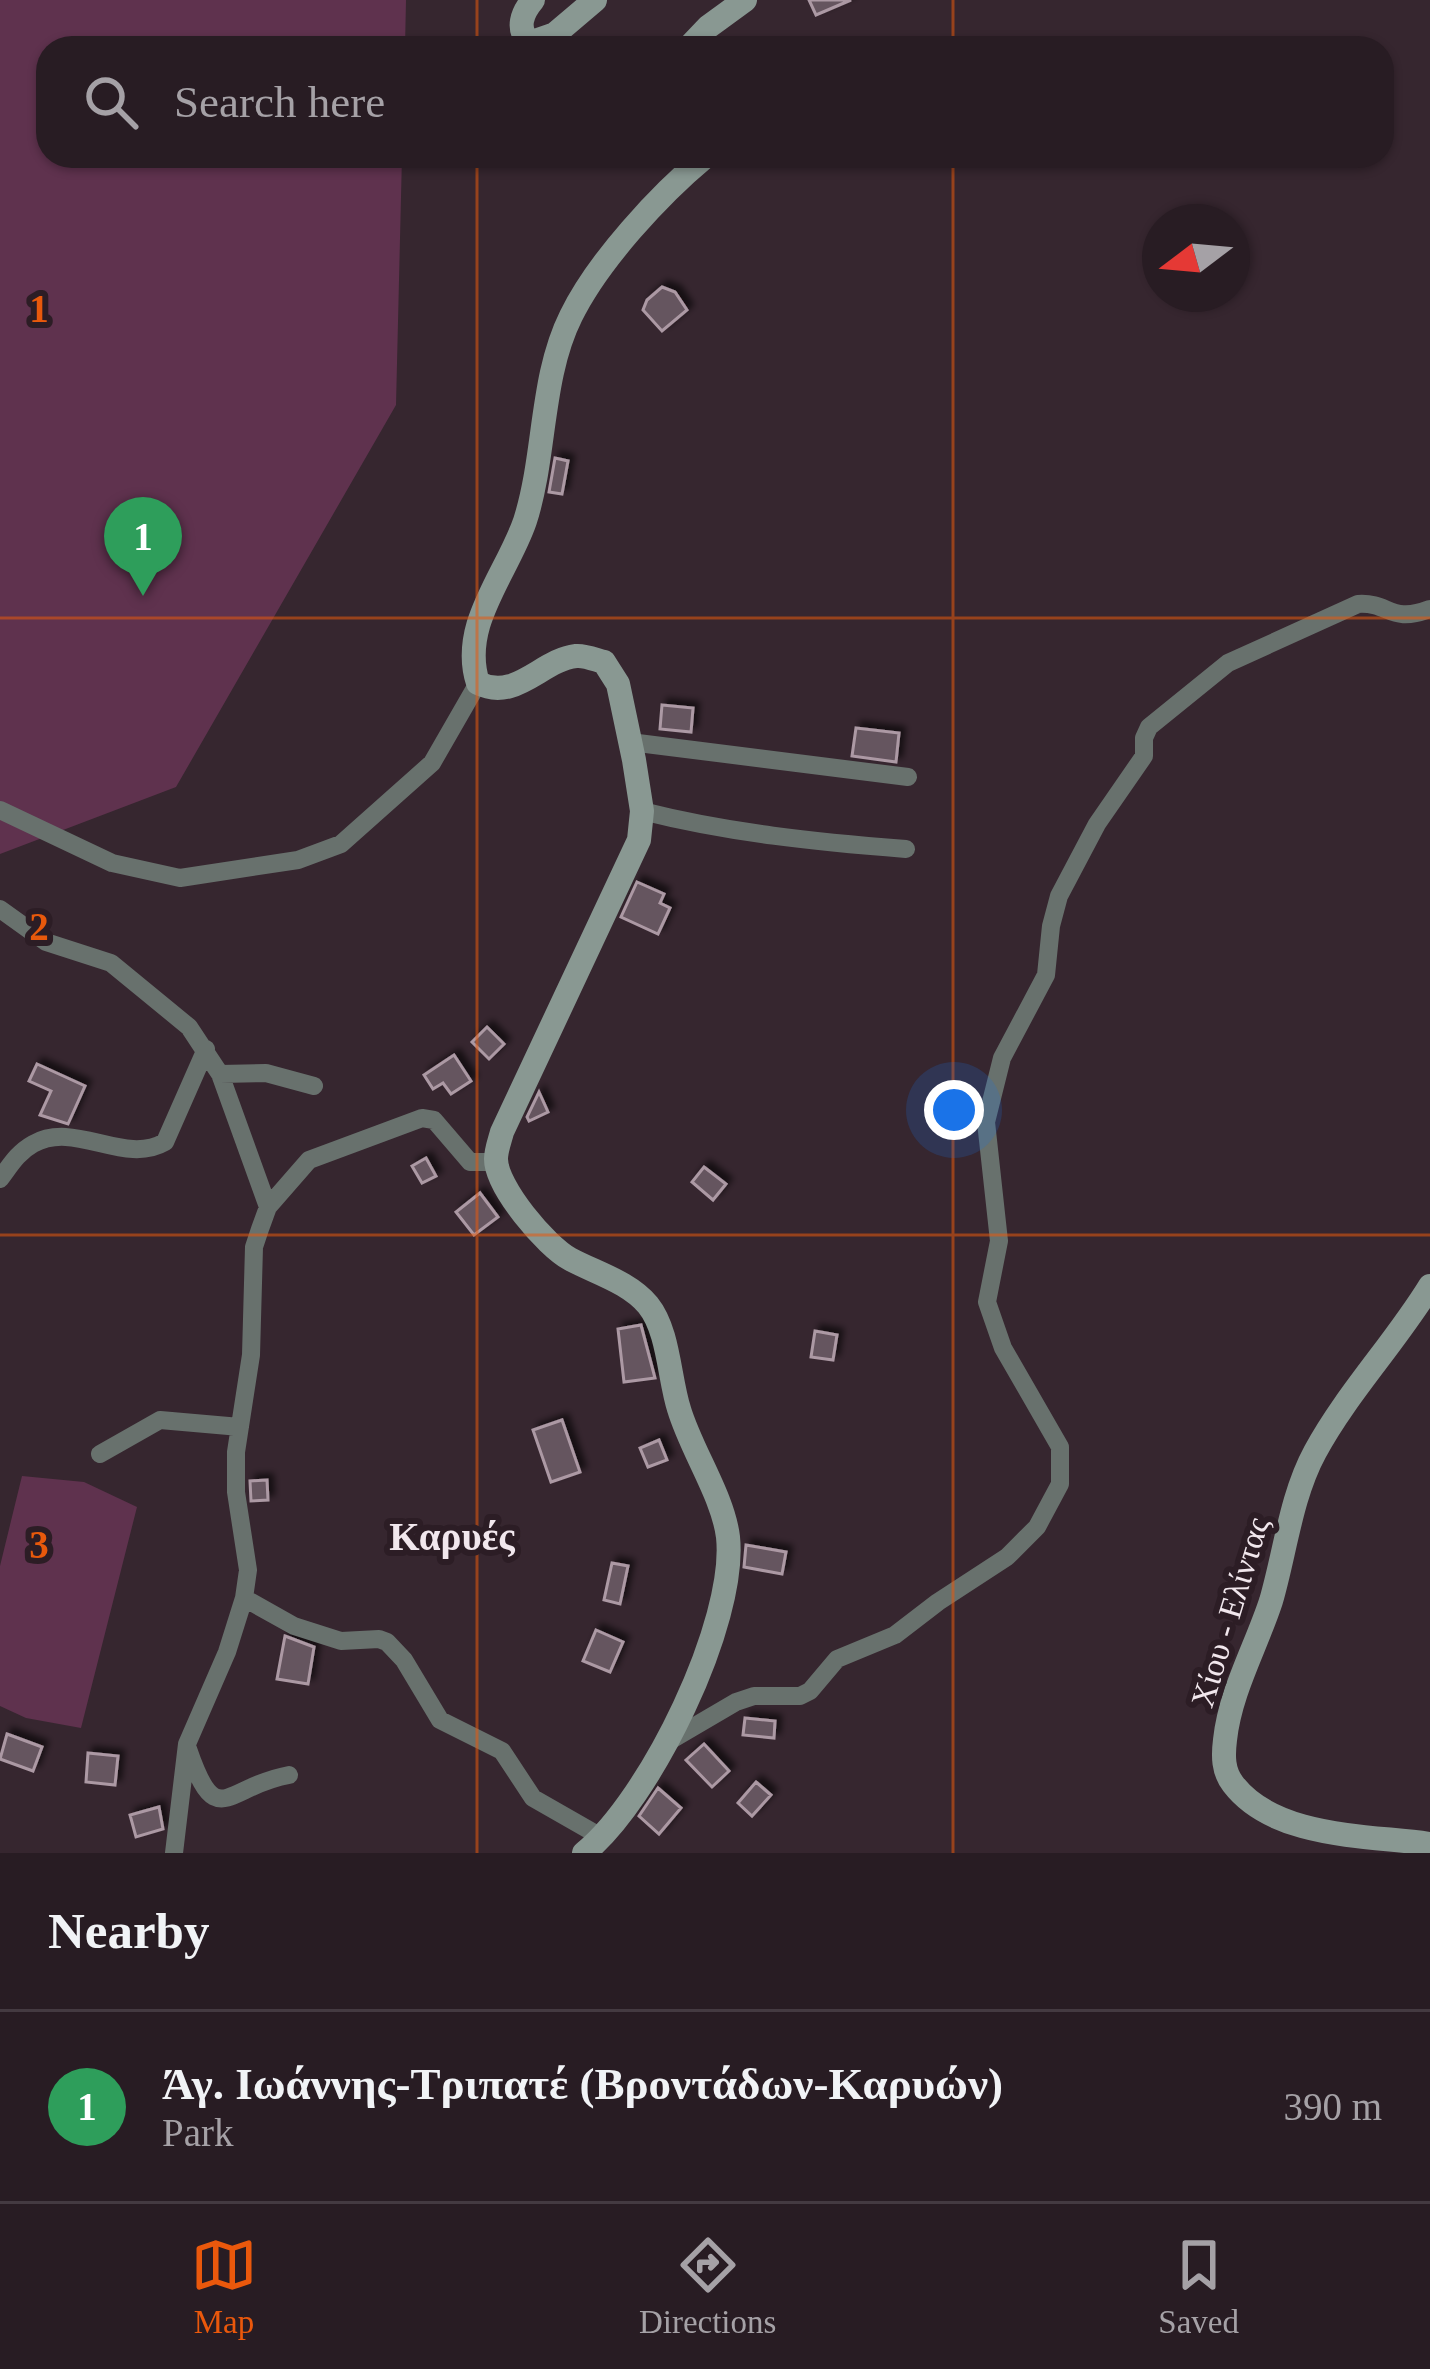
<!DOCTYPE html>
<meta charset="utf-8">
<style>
body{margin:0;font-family:Georgia,serif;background:#30252b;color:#f1f3f6}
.compass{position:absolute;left:1142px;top:204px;width:108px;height:108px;border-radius:50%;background:#281c23;box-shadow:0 3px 9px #0004;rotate:254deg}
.you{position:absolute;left:954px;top:1110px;width:42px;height:42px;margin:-30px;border:9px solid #fff;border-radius:50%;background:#1a73e8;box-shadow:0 0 0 18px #1a73e833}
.badge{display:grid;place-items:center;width:78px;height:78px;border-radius:50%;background:#ea580c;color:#fff;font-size:39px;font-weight:700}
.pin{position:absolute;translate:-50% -99px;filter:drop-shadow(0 3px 6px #0008)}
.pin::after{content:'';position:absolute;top:63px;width:42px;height:36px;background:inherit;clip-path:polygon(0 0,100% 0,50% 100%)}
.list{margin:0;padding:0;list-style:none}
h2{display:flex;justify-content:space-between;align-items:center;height:156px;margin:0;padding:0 48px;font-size:51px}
h2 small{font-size:39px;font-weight:400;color:#a5a1a6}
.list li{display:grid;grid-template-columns:78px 1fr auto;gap:36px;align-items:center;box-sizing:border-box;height:192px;padding:0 48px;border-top:3px solid #443a41}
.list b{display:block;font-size:45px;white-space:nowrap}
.list p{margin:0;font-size:39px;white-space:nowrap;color:#a5a1a6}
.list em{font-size:39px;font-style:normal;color:#a5a1a6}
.icon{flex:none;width:66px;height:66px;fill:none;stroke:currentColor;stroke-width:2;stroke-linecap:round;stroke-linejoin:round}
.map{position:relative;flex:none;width:1430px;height:1853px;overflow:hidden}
.search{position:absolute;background:#281c23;box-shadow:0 3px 9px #0004;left:36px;right:36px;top:36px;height:132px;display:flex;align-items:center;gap:30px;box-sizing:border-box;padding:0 42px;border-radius:36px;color:#a5a1a6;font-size:45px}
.sheet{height:348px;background:#281c23}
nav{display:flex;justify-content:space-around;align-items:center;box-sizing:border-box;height:168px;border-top:3px solid #443a41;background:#281c23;font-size:33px;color:#a5a1a6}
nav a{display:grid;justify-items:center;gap:6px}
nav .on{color:#ea580c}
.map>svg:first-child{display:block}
</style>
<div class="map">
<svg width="1430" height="1853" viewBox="0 0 1430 1853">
<defs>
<filter id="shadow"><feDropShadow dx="5.5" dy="-5.5" stdDeviation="3" flood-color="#0009"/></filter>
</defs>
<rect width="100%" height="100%" fill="#36262f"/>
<path fill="#5f324e" d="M 0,0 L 406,0 L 405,48 L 48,48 L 48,156 L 402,156 L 396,405 L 176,787 L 0,854 Z
M 22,1476 L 84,1482 L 137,1507 L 81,1728 L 26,1718 L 0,1706 L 0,1566 Z"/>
<path fill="#65545e" stroke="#ac99a4" stroke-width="3" filter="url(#shadow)" d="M 809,0 L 851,0 L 816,15 Z
M 662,287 L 675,292 L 687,310 L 662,331 L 643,310 L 647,300 Z
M 555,458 L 568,461 L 562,494 L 549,492 Z
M 662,705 L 693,708 L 691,732 L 660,729 Z
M 856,728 L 899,733 L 896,762 L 852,756 Z
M 637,882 L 664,894 L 660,903 L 670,908 L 658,934 L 621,917 Z
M 487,1027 L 504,1044 L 489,1059 L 472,1042 Z
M 454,1055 L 471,1081 L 451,1094 L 443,1083 L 433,1089 L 424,1075 Z
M 37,1064 L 85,1086 L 68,1124 L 40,1115 L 51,1091 L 29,1081 Z
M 539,1092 L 548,1112 L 529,1121 L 527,1117 Z
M 426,1158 L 436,1176 L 422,1183 L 412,1166 Z
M 704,1167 L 726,1184 L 713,1200 L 692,1182 Z
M 480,1193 L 498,1217 L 474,1235 L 456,1212 Z
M 641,1325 L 655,1378 L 624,1382 L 618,1329 Z
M 815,1331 L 837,1335 L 833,1360 L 811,1357 Z
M 562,1420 L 580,1472 L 551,1482 L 533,1430 Z
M 659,1440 L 667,1460 L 648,1467 L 640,1448 Z
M 267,1480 L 268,1500 L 251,1501 L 250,1481 Z
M 746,1545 L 786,1552 L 782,1574 L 744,1567 Z
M 612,1563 L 628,1566 L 620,1604 L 604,1600 Z
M 596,1630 L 623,1642 L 610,1672 L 583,1661 Z
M 285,1636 L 314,1647 L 308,1684 L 277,1679 Z
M 745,1718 L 775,1721 L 774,1738 L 743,1735 Z
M 7,1734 L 42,1747 L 33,1771 L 0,1759 Z
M 704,1744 L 729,1771 L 712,1787 L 686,1760 Z
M 88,1753 L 118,1756 L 115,1785 L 86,1782 Z
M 756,1782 L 771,1795 L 752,1816 L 738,1803 Z
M 658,1788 L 681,1808 L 659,1834 L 639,1816 Z
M 159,1807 L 163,1829 L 136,1837 L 130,1815 Z"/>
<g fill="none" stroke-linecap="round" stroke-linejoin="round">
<path stroke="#68716d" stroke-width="18" d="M 630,742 L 908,777
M 0,810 L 112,863 L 180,878 L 298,860 L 341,844 L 432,763 L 478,683
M 642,811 C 729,833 816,842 906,849
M 0,909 L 46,942 L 111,963 L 189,1027 L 220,1074 L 268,1207
M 220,1074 L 266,1073 L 314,1086
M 0,1179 C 10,1166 17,1153 33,1144 C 75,1120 124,1166 165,1142 L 206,1049
M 100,1454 L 160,1420 L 240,1427
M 244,1598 L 294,1626 L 341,1641 L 379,1639 L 387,1642 L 404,1660 L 440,1720 L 502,1751 L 533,1798 L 603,1838
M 666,1743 L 736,1702 L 754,1696 L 800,1696 L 810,1691 L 837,1659 L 895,1635 L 938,1602 L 1007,1557 L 1037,1527 L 1060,1484 L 1060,1447 L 1003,1348 L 987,1302 L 999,1241 L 986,1122 L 1002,1058 L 1046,975 L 1051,926 L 1059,896 L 1097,824 L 1144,756 L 1144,738 L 1149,727 L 1228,663 L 1358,604 C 1390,602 1390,624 1430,609
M 188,1749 C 217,1834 226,1786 289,1775
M 174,1853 L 187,1744 L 227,1652 L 244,1598 L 248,1570 L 236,1492 L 236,1452 L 251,1355 L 254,1247 L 260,1229 L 268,1207 L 309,1160 L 422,1118 L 434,1120 L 470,1162 L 496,1162"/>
<path stroke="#899892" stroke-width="24" d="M 533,0 C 522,13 516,28 529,43 L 555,34 L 595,0
M 688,48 L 708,27 L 745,0
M 1430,1286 C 1395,1343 1347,1393 1315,1452 C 1291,1496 1285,1553 1271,1601 C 1256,1647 1230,1692 1225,1740 C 1223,1756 1223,1771 1233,1784 C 1275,1839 1369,1835 1430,1844
M 584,1853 C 650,1800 737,1622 728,1537 C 723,1496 691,1450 679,1409 C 669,1378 669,1331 648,1305 C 629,1282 596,1273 570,1259 C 546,1246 496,1187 496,1159 C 496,1150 500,1140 502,1132 L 639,840 L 642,811 L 634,760 L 618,684 L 604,662 C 596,660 585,655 576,656 C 541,660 516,702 478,683 C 459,625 507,574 525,521 C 546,456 540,378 571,316 C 598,261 659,195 706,156"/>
</g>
<path fill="none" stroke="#e8590c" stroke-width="3" stroke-opacity="0.55" d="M 477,0 L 477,48M 953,0 L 953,48M 477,156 L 477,1853M 953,156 L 953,1853M 0,618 L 1430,618M 0,1235 L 1430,1235"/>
<g text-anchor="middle" stroke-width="12" stroke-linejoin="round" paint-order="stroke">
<g font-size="33" fill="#f1e7ed" stroke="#2c1d25">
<text transform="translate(1229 1612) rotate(-73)" y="12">Χίου - Ελίντας</text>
</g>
<g font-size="39" font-weight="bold" fill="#f1e7ed" stroke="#2c1d25">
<text x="452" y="1550">Καρυές</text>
</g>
</g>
<g font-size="39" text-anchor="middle" font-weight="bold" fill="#e8590c" stroke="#2c1d25" stroke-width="12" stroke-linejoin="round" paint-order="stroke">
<text x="39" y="322">1</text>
<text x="39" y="940">2</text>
<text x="39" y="1558">3</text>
</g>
</svg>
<svg class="compass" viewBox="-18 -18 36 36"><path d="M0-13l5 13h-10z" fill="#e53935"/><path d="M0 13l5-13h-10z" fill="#a5a1a6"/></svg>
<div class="you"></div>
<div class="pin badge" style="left:143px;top:596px;background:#2e9e5b">1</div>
<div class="search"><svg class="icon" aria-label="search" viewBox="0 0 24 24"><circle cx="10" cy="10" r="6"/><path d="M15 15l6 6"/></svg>Search here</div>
</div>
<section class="sheet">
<h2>Nearby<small></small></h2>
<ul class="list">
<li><span class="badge" style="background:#2e9e5b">1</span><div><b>Άγ. Ιωάννης-Τριπατέ (Βροντάδων-Καρυών)</b><p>Park</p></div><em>390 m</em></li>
</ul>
</section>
<nav>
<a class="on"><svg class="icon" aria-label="map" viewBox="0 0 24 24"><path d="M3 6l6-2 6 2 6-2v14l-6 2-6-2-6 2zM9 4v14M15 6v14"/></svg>Map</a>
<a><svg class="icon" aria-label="directions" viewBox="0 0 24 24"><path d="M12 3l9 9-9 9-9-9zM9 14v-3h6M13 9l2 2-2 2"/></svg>Directions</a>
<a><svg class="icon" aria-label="saved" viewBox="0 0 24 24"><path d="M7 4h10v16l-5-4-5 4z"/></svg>Saved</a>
</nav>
